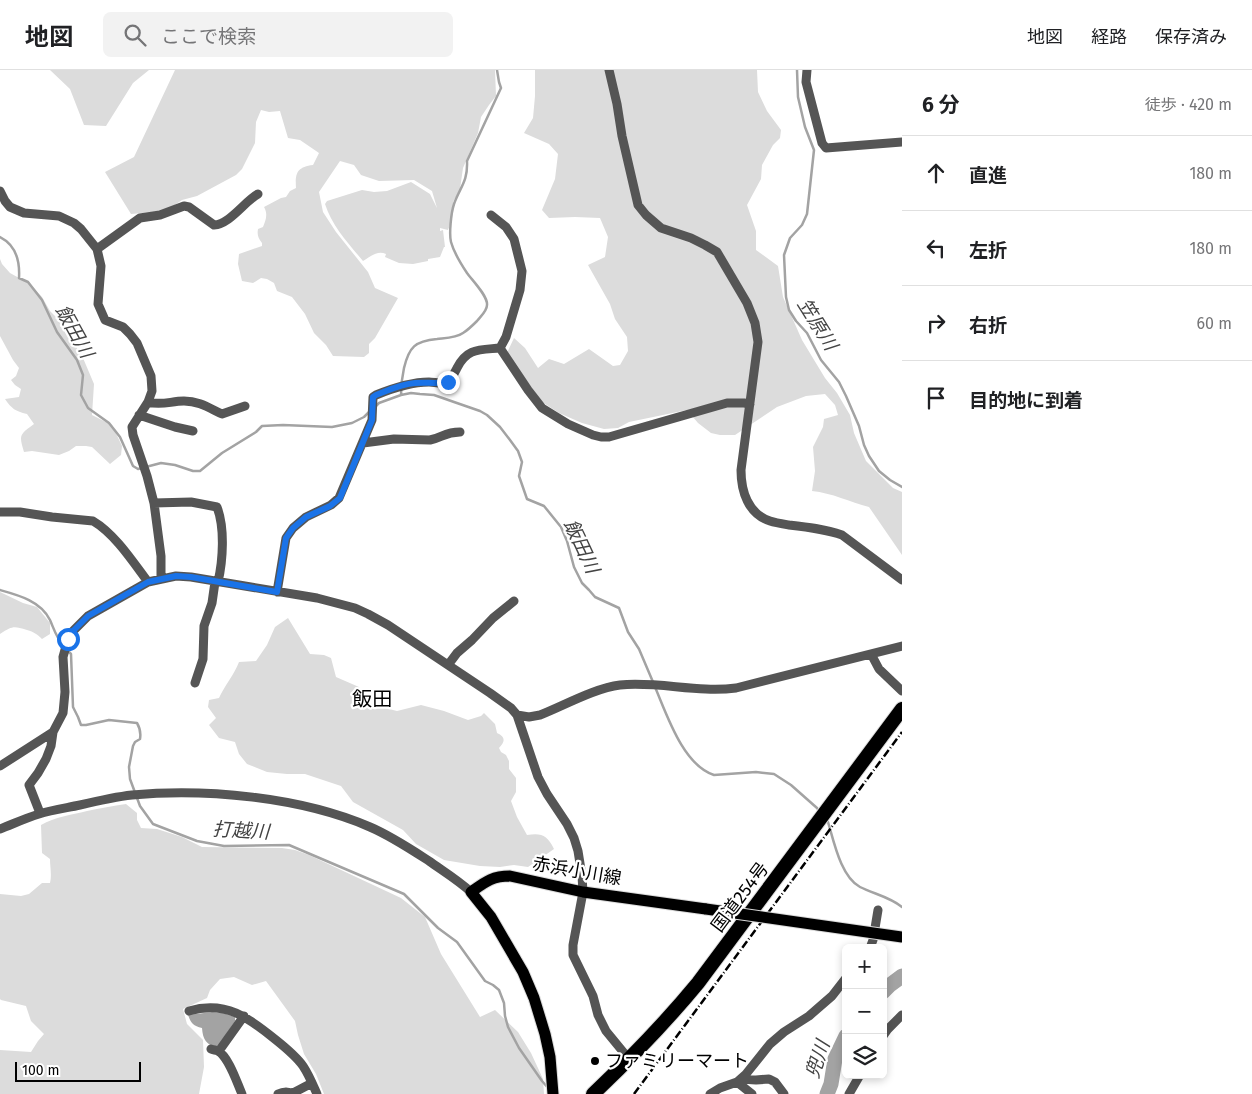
<!DOCTYPE html>
<html lang="ja">
<meta charset="utf-8">
<style>
body{margin:0;font-family:"Fira Sans","Noto Sans JP",sans-serif;background:#f2f2f2;color:#202124}
.controls{position:absolute;right:15px;bottom:15px;display:grid;overflow:hidden;border-radius:8px;box-shadow:0 2px 8px #0003}
.controls button{width:45px;height:45px;display:grid;place-items:center;padding:0;border:0;border-bottom:1px solid #e0e0e0;background:#fff;color:#202124;font:25px sans-serif}
.scale{position:absolute;left:15px;bottom:12px;width:126px;box-sizing:border-box;padding-left:5px;border:2px solid #000;border-top:0;font-size:14px;line-height:18px;white-space:nowrap;color:#000;-webkit-text-stroke:4px #fff;paint-order:stroke}
.stop{position:absolute;width:15px;height:15px;margin:-11px;border:4px solid #1a73e8;border-radius:50%;background:#fff}
.stop.end{background:#1a73e8;border-color:#fff;box-shadow:0 1px 5px #0008}
.list{margin:0;padding:0;list-style:none}
h2{display:flex;justify-content:space-between;align-items:center;height:65px;margin:0;padding:0 20px;font-size:21px}
h2 small{font-size:16px;font-weight:400;color:#757577}
.list li{display:grid;grid-template-columns:32px 1fr auto;gap:15px;align-items:center;box-sizing:border-box;height:75px;padding:0 20px;border-top:1px solid #e0e0e0}
.list b{display:block;font-size:19px;white-space:nowrap}
.list em{font-size:16px;font-style:normal;color:#757577}
.icon{flex:none;width:28px;height:28px;fill:none;stroke:currentColor;stroke-width:2;stroke-linecap:round;stroke-linejoin:round}
.map{position:relative;flex:none;width:902px;height:1024px;overflow:hidden}
header{display:flex;align-items:center;gap:30px;box-sizing:border-box;height:70px;padding:0 25px;background:#fff;border-bottom:1px solid #e0e0e0}
header strong{font-size:24px}
nav{display:flex;gap:28px;margin-inline-start:auto;font-size:18px}
.search{width:350px;height:45px;background:#f2f2f2;display:flex;align-items:center;gap:12px;box-sizing:border-box;padding:0 18px;border-radius:8px;color:#757577;font-size:19px}
main{display:flex}
aside{flex:1;background:#fff}
.map>svg:first-child{display:block}
</style>
<header>
<strong>地図</strong>
<div class="search"><svg class="icon" aria-label="search" viewBox="0 0 24 24"><circle cx="10" cy="10" r="6"/><path d="M15 15l6 6"/></svg>ここで検索</div>
<nav><a>地図</a><a>経路</a><a>保存済み</a></nav>
</header>
<main>
<div class="map">
<svg width="902" height="1024" viewBox="0 0 902 1024">
<rect width="100%" height="100%" fill="#fff"/>
<path fill="#dcdcdc" d="M 50,0 L 149,0 L 133,13 L 106,56 L 84,55 L 70,19 Z
M 175,0 L 495,0 L 496,26 L 489,35 L 481,47 L 478,63 L 463,98 L 460,119 L 453,132 L 452,150 L 448,160 L 440,158 L 440,161 L 443,160 L 445,177 L 444,177 L 440,187 L 428,189 L 428,191 L 413,194 L 399,193 L 385,187 L 386,184 C 377,180 370,187 363,191 C 348,173 332,156 325,134 L 327,131 L 362,120 L 374,122 L 387,121 L 411,112 L 430,124 L 437,138 L 432,121 L 414,110 L 379,111 L 361,105 L 354,95 L 340,91 L 319,122 L 323,142 L 336,162 L 368,202 L 375,218 L 398,228 L 375,268 L 369,274 L 369,283 L 364,287 L 333,286 L 326,275 L 314,263 L 305,244 L 292,227 L 277,221 L 274,213 L 267,209 L 261,208 L 253,213 L 242,211 L 238,194 L 239,184 L 262,176 L 262,173 C 258,168 257,165 258,159 L 263,157 C 266,150 268,144 264,137 L 281,128 L 286,127 L 290,121 L 296,118 C 295,103 297,97 313,95 L 319,83 L 300,70 L 288,68 L 280,41 L 269,42 L 261,40 L 256,52 L 255,73 L 242,99 L 236,105 L 197,126 L 182,130 L 169,139 L 155,142 L 131,144 L 105,102 L 134,87 Z
M 535,0 L 757,0 L 758,22 L 767,41 L 781,60 L 780,68 L 773,75 L 762,95 L 761,109 L 747,135 L 756,161 L 756,180 L 778,196 L 783,227 L 802,270 L 825,308 L 837,323 L 850,345 L 854,363 L 866,391 L 893,418 L 902,422 L 902,485 L 869,437 C 850,432 832,423 812,421 L 815,401 L 813,377 L 823,357 L 824,349 L 838,345 L 835,335 L 825,324 L 806,326 L 777,337 L 735,365 L 720,365 L 711,363 L 698,353 L 687,340 L 629,352 L 618,358 L 604,359 L 582,353 L 559,343 L 542,332 L 507,283 L 514,268 L 525,278 L 538,298 L 549,289 L 564,294 L 589,279 L 613,296 L 620,295 L 628,281 L 627,267 L 615,249 L 610,234 L 588,195 L 605,187 L 608,167 L 600,148 L 575,147 L 549,148 L 542,140 L 555,109 L 558,84 L 549,74 L 524,63 L 533,48 L 535,26 Z
M 0,189 L 2,194 L 10,203 L 30,214 L 42,227 L 50,241 L 62,253 L 83,288 L 94,314 L 92,345 L 112,355 L 122,376 L 121,385 L 110,394 L 92,377 L 86,376 L 76,376 L 69,381 L 59,385 L 32,381 L 24,382 C 19,365 19,365 34,354 L 27,344 C 15,341 12,339 5,329 L 19,327 L 21,319 L 15,315 L 11,310 L 16,306 L 19,298 L 13,290 L 0,266 Z
M 0,522 L 23,533 L 37,537 L 50,553 L 50,564 L 42,569 C 37,564 34,562 27,560 C 13,556 13,556 0,564 Z
M 288,548 L 310,584 L 324,585 L 331,588 L 336,607 L 359,617 L 365,633 L 397,641 L 421,635 L 444,641 L 468,650 L 481,646 L 484,643 L 495,654 L 497,663 C 506,667 505,672 499,678 L 501,682 L 506,685 L 509,691 L 509,699 L 516,708 L 516,722 L 511,731 L 517,747 L 527,765 C 542,763 547,765 554,779 L 528,797 L 514,795 L 500,797 L 480,796 L 444,790 L 416,774 L 403,760 L 353,732 L 341,716 L 305,704 L 287,704 L 267,702 L 247,694 L 239,684 L 235,672 L 219,668 L 209,655 L 216,648 L 208,637 L 209,630 L 219,628 C 225,615 234,605 239,592 L 256,591 L 267,575 L 275,557 Z
M 126,734 L 137,743 L 137,750 L 141,758 L 157,759 L 182,767 L 202,777 L 282,778 L 295,780 L 309,785 L 401,828 L 425,847 L 441,884 L 480,947 L 495,940 L 518,962 L 531,983 L 543,1009 L 544,1024 L 324,1024 L 316,1004 L 304,984 L 298,965 L 295,951 L 266,911 L 252,915 L 234,907 L 220,909 L 210,920 L 207,928 L 183,939 L 187,954 L 203,970 L 204,997 L 199,1024 L 0,1024 L 0,980 L 31,982 L 38,971 L 44,964 L 31,951 L 26,936 L 1,930 L 0,929 L 0,824 L 21,826 L 29,824 L 42,813 L 50,813 C 52,805 50,797 50,789 L 42,783 L 41,755 C 55,747 71,745 87,741 C 100,738 113,736 126,734 Z"/>
<path fill="#a3a3a3" d="M 212,942 L 223,943 L 235,947 L 235,951 L 217,978 C 206,974 203,970 202,958 C 193,956 191,953 188,945 Z"/>
<g fill="none" stroke-linecap="round" stroke-linejoin="round">
<path stroke="#a3a3a3" stroke-width="2.5" d="M 797,0 L 798,27 L 805,57 L 814,80 L 807,144 L 802,155 L 790,168 L 784,185 L 786,227 L 789,240 L 796,251 L 807,263 L 821,290 L 839,312 L 846,326 L 859,356 L 864,375 L 869,386 L 879,401 L 890,410 L 902,417
M 0,167 C 16,175 20,191 19,208 L 28,212 L 42,230 L 57,262 L 77,290 L 83,305 L 81,325 L 88,338 L 109,353 L 120,367 L 133,396 L 138,399 L 161,393 L 175,395 L 193,401 L 200,401 L 222,383 L 256,362 L 262,356 L 283,355 L 332,357 L 352,353 L 364,347 L 369,342
M 401,325 C 401,315 402,307 404,298 C 409,277 415,271 437,269 C 445,268 456,268 463,263 C 468,260 473,255 477,251 C 481,246 487,241 487,235 C 488,226 472,210 467,203 C 461,194 454,183 451,172 C 449,164 451,143 454,134 C 460,117 468,112 467,91 L 501,18 L 499,12 L 497,0
M 375,337 L 379,333 L 401,325 L 411,323 L 420,324 L 434,325 L 454,332 L 480,341 L 487,345 L 500,357 L 510,370 L 518,381 L 522,392 L 519,406 L 527,429 L 544,436 L 561,457 L 567,471 L 574,497 L 582,513 L 589,520 L 595,527 L 619,538 L 628,562 L 639,579 L 653,612
M 0,520 C 18,525 41,531 50,550 C 54,559 56,567 63,575
M 68,581 L 71,584 L 73,637 L 78,647 L 81,655 L 86,655 L 109,650 L 137,653 C 140,658 141,663 140,669 L 135,672 L 133,676 L 129,697 L 130,709 L 140,736 L 153,754 L 197,771 L 224,776 L 289,775 L 404,824 L 438,858 L 457,872 L 485,911 L 493,915 L 499,920 L 504,933 L 505,946 L 508,957 L 519,978 L 542,1011 L 549,1019
M 655,617 C 667,645 683,695 714,705 L 756,702 L 774,704 L 791,715 L 817,738 L 820,742
M 825,748 L 828,752 C 834,772 841,807 860,817 C 874,824 890,827 902,837"/>
<path stroke="#a3a3a3" stroke-width="15" d="M 883,922 L 890,915 L 902,906
M 827,1024 L 831,1014 L 835,989 L 846,966"/>
<g stroke="#dbdbdb" stroke-width="13">
<path id="major" d="M 553,1024 L 550,987 L 545,964 L 534,928 L 523,902 L 491,847 L 471,822 C 485,812 492,806 510,806 L 583,822 L 706,839"/>
</g>
<g stroke="#dbdbdb" stroke-width="16">
<path id="highway" d="M 593,1024 C 630,989 665,953 698,913 L 902,639"/>
</g>
<path stroke="#555" stroke-width="9" d="M 609,0 L 617,34 L 622,66 L 638,135 L 646,145 L 661,158 L 691,168 L 705,175 L 717,182 L 747,233 L 755,253 L 758,272 L 741,400 C 741,421 748,444 770,451 C 776,453 783,454 789,455 C 807,457 825,459 842,465 L 902,510
M 807,0 L 806,12 L 822,73 L 826,78 L 902,72
M 0,121 L 5,131 L 10,137 L 24,143 L 59,146 L 74,153 L 81,159 L 97,179 L 101,196 L 98,234 L 105,250 L 123,257 L 130,264 L 137,273 L 151,306 L 152,321 L 148,332 L 132,357 L 133,365 L 147,406 L 154,433 L 161,486 L 161,509
M 97,179 L 140,148 L 160,145 L 184,136 L 189,137 L 214,155 C 230,154 244,132 258,124
M 500,278 L 528,320 L 542,338 L 568,354 L 593,365 L 601,367 L 609,367 L 727,333 L 744,333 L 750,334
M 148,332 C 161,336 171,331 184,331 C 199,331 209,338 222,344 L 245,336
M 139,345 L 175,357 L 193,361
M 363,373 L 394,369 L 430,370 C 443,367 445,362 460,362
M 154,433 L 191,432 L 217,437 C 225,458 223,490 218,512
M 0,442 L 20,442 L 52,447 L 93,451 C 115,464 133,492 148,512
M 277,522 L 286,468 L 293,458 L 306,447 L 331,435 L 339,428 L 372,350 L 373,327 L 376,325 C 393,318 410,312 429,312 C 435,312 443,315 448,311 C 452,309 455,302 457,298 C 467,278 479,280 500,278 L 506,267 L 520,220 L 522,201 L 514,169 L 506,157 L 491,145
M 871,584 L 879,599 L 902,621
M 448,595 L 457,583 L 472,570 L 493,548 L 514,531
M 195,613 L 203,589 L 204,556 L 212,533 L 215,512
M 517,645 L 529,647 L 540,645 C 563,636 595,618 620,615 C 658,611 697,623 736,618 L 902,576
M 0,696 L 53,662
M 40,743 L 29,715 L 38,703 L 46,689 L 51,676 L 53,662 L 63,643 L 65,622 L 63,587 L 68,569 L 73,561 L 88,546 L 148,512 L 176,506 L 191,507 L 317,528 L 355,538 L 368,544 L 388,555 L 490,623 L 511,638 L 517,645 L 538,707 L 547,724 L 567,754 L 574,768 L 578,781 L 582,806 L 583,822 L 573,875 L 573,885 L 593,926 L 598,945 L 606,961 L 629,989
M 0,759 C 13,754 26,748 39,744 C 52,740 66,738 80,735 C 97,731 114,727 132,725 C 205,718 301,727 370,757 C 391,766 409,778 429,791 C 443,801 458,810 471,822
M 870,878 L 873,870 L 878,840
M 189,941 C 226,930 249,948 276,970 C 286,978 296,986 303,996 C 309,1005 313,1015 317,1024
M 883,966 L 888,959 L 902,945
M 211,979 C 213,980 216,980 218,981 C 229,987 237,1013 242,1024
M 219,981 L 244,946
M 741,1009 L 756,1010 L 769,1009 L 775,1012 L 784,1024
M 737,1012 L 752,1024
M 293,1023 L 312,1013
M 278,1024 C 284,1021 288,1021 294,1024
M 710,1024 L 720,1018 L 737,1012 L 746,1004 L 770,974 L 784,962 L 809,946 L 832,926 L 846,908
M 849,1024 L 860,1005"/>
<use href="#major" stroke="#000" stroke-width="11"/>
<use href="#highway" stroke="#000" stroke-width="14"/>
<path stroke="#000" stroke-width="2.5" stroke-dasharray="8 2.5 1 2.5" stroke-linecap="butt" d="M 634,1024 L 902,662"/>
<g stroke="#dbdbdb" stroke-width="13" stroke-linecap="butt">
<path id="major-bridge" d="M 706,839 L 902,867"/>
</g>
<use href="#major-bridge" stroke="#000" stroke-width="11"/>
</g>
<g fill="none" stroke-linecap="round" stroke-linejoin="round">
<path stroke="#1a73e8" stroke-width="6" d="M 68,569 L 73,561 L 88,546 L 148,512 L 176,506 L 191,507 L 277,522 L 286,468 L 293,458 L 306,447 L 330,436 L 340,428 L 372,350 L 373,327 L 376,325 C 389,320 401,314 415,313 C 426,312 437,314 448,312"/>
</g>
<circle fill="#000" stroke="#fff" stroke-width="2" cx="595" cy="991" r="5"/>
<g text-anchor="middle" stroke-width="4.5" stroke-linejoin="round" paint-order="stroke">
<g font-size="18" fill="#000" stroke="#fff">
<text transform="translate(577 801) rotate(10)" y="6">赤浜小川線</text>
<text transform="translate(740 827) rotate(-53)" y="6">国道254号</text>
</g>
<g font-size="18" fill="#000" stroke="#fff" text-anchor="start">
<text x="605" y="997">ファミリーマート</text>
</g>
<g font-size="19" font-style="italic" fill="#444" stroke="#fff">
<text transform="translate(818 254) rotate(58)" y="7">笠原川</text>
<text transform="translate(75 261) rotate(61)" y="7">飯田川</text>
<text transform="translate(582 476) rotate(65)" y="7">飯田川</text>
<text transform="translate(241 760) rotate(3)" y="7">打越川</text>
<text transform="translate(817 989) rotate(-72)" y="7">兜川</text>
</g>
<g font-size="20" fill="#000" stroke="#fff">
<text x="372" y="636">飯田</text>
</g>
</g>
</svg>
<div class="controls">
<button>+</button>
<button>−</button>
<button><svg class="icon" aria-label="layers" viewBox="0 0 24 24"><path d="M12 4l9 5-9 5-9-5zM3 14l9 5 9-5"/></svg></button>
</div>
<div class="scale">100 m</div>
<div class="stop" style="left:68px;top:569px"></div>
<div class="stop end" style="left:448px;top:312px"></div>
</div>
<aside>
<h2>6 分<small>徒歩 · 420 m</small></h2>
<ul class="list">
<li><svg class="icon" aria-label="ahead" viewBox="0 0 24 24"><path d="M12 20V5M6 11l6-6 6 6"/></svg><div><b>直進</b></div><em>180 m</em></li>
<li><svg class="icon" aria-label="left" viewBox="0 0 24 24"><path d="M17 20v-9H6M10 6l-5 5 5 5"/></svg><div><b>左折</b></div><em>180 m</em></li>
<li><svg class="icon" aria-label="right" viewBox="0 0 24 24"><path d="M7 20v-9h11M14 6l5 5-5 5"/></svg><div><b>右折</b></div><em>60 m</em></li>
<li><svg class="icon" aria-label="arrive" viewBox="0 0 24 24"><path d="M6 21V4h12l-3 4 3 4H6"/></svg><div><b>目的地に到着</b></div></li>
</ul>
</aside>
</main>
